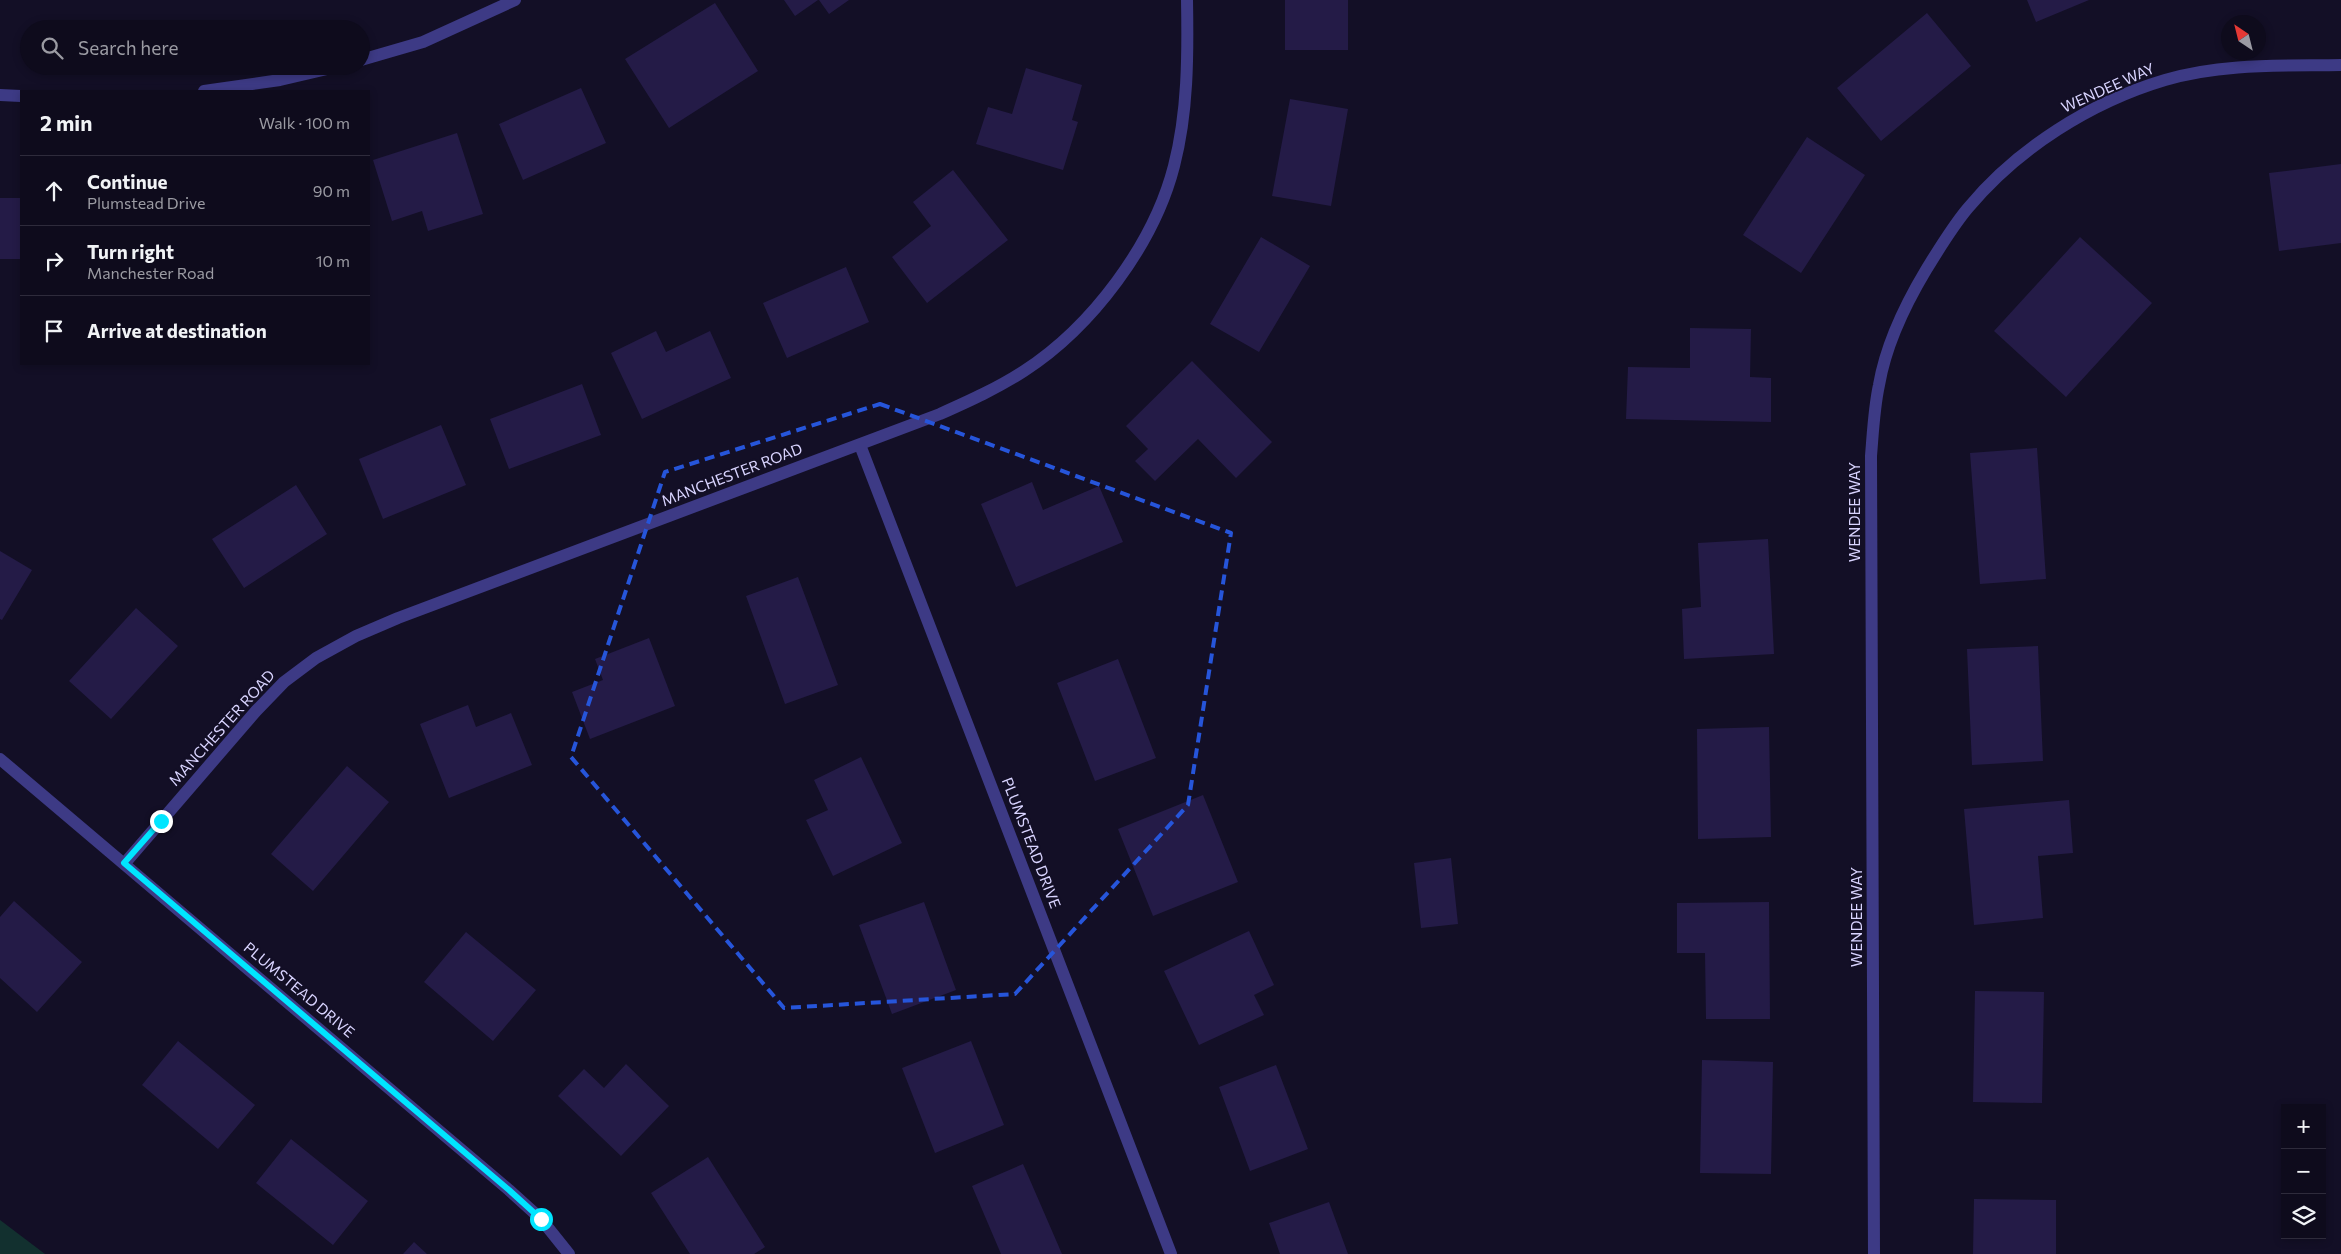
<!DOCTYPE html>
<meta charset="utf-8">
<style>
body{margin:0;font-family:Commissioner,sans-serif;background:#1c1929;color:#f1f3f6}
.controls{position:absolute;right:15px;bottom:15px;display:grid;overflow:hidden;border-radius:0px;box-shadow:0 2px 8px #0003}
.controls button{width:45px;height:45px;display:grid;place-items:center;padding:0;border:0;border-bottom:1px solid #2e2b3b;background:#0e0b1c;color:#f1f3f6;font:25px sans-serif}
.compass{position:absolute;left:2221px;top:15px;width:45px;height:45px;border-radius:50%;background:#0e0b1c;box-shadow:0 2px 8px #0003;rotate:325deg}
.stop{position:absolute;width:15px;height:15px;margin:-11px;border:4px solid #00e5ff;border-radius:50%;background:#fff}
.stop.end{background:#00e5ff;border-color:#fff;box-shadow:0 1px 5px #0008}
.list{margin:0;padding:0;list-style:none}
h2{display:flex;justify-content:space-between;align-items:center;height:65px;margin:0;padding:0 20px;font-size:21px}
h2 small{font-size:16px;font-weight:400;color:#9b9ba3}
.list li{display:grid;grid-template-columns:32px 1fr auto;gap:15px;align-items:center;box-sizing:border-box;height:70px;padding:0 20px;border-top:1px solid #2e2b3b}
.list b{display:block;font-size:19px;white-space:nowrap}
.list p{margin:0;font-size:16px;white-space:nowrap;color:#9b9ba3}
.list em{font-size:16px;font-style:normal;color:#9b9ba3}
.icon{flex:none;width:28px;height:28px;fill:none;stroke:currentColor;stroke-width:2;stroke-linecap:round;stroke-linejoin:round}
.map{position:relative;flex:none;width:2341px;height:1254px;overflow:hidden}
.search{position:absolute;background:#0e0b1c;box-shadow:0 2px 8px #0003;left:20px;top:20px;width:350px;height:55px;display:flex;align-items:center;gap:12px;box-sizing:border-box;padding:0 18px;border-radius:28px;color:#9b9ba3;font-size:19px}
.panel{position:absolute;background:#0e0b1c;box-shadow:0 2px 8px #0003;left:20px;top:90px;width:350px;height:275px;border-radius:0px}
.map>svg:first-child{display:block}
</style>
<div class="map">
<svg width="2341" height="1254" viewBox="0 0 2341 1254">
<rect width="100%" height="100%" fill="#130f26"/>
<path fill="#12302f" d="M 0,1220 L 45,1254 L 0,1254 Z"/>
<path fill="#241b47" d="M 784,0 L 818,0 L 795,16 Z
M 819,0 L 849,0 L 829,14 Z
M 1285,0 L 1348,0 L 1348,50 L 1285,50 Z
M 2027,0 L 2089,0 L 2036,22 Z
M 715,3 L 758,71 L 669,128 L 625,59 Z
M 1927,13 L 1971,66 L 1881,141 L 1837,88 Z
M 1026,68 L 1082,85 L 1072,120 L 1078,122 L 1063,170 L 976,144 L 988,107 L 1012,114 Z
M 581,88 L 606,143 L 523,180 L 499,124 Z
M 1290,99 L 1348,109 L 1331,206 L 1272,196 Z
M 457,133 L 483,214 L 428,231 L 422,211 L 392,221 L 373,160 Z
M 1807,137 L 1865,175 L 1801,273 L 1743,235 Z
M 2341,164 L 2341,243 L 2279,251 L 2269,173 Z
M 953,170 L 1008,240 L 927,303 L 892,257 L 931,226 L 913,202 Z
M 0,198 L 21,198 L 21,259 L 0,259 Z
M 1261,237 L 1310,266 L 1259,352 L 1210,324 Z
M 2080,237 L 2152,303 L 2066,397 L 1994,331 Z
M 846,267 L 869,322 L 787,358 L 763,303 Z
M 1690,328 L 1751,329 L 1750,377 L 1771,378 L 1771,422 L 1626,419 L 1628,367 L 1690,368 Z
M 656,331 L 666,352 L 710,331 L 731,378 L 642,419 L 611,353 Z
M 1192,361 L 1272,442 L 1236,478 L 1198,439 L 1155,481 L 1135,461 L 1148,449 L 1126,426 Z
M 582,384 L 601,435 L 509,469 L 490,419 Z
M 441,425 L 466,485 L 383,519 L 359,459 Z
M 2037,448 L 2046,579 L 1980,584 L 1970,453 Z
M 1032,482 L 1043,510 L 1099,486 L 1123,542 L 1016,587 L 981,504 Z
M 296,485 L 327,534 L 244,588 L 212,539 Z
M 1768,539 L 1774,654 L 1684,659 L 1682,609 L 1701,607 L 1698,543 Z
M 0,551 L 32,570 L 2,620 L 0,619 Z
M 798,577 L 838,685 L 785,704 L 746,596 Z
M 136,608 L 178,646 L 111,719 L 69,681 Z
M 649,638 L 675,706 L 590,739 L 572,692 L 603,680 L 595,659 Z
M 2038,646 L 2043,761 L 1972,765 L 1967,649 Z
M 1118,659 L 1156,758 L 1095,781 L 1057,683 Z
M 468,705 L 476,727 L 511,713 L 532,765 L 449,798 L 420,724 Z
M 1769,727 L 1771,837 L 1698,839 L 1697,729 Z
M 861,757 L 902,843 L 833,876 L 806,820 L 828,810 L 814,780 Z
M 347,766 L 389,802 L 313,891 L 271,854 Z
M 1203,795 L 1238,882 L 1153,916 L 1118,829 Z
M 2069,800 L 2073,853 L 2038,856 L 2043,918 L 1974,925 L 1964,809 Z
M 1451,858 L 1458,924 L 1421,928 L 1414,863 Z
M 14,901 L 82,962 L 37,1012 L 0,978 L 0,917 Z
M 924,902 L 956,990 L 892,1014 L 859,925 Z
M 1769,902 L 1770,1019 L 1706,1019 L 1705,953 L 1677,953 L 1677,903 Z
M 1249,931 L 1274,985 L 1254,995 L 1264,1015 L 1199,1045 L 1164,971 Z
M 466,932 L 536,990 L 493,1041 L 424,982 Z
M 1975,991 L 2044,992 L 2042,1103 L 1973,1102 Z
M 178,1041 L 255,1105 L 218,1149 L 142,1085 Z
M 971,1041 L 1004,1125 L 935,1153 L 902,1068 Z
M 1702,1060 L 1773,1062 L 1771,1174 L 1700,1173 Z
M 626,1064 L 669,1106 L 621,1156 L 558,1096 L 584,1069 L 604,1088 Z
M 1276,1065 L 1308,1149 L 1250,1171 L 1219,1087 Z
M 291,1139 L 368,1201 L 333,1245 L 256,1183 Z
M 708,1157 L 765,1247 L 754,1254 L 690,1254 L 651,1193 Z
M 1023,1164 L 1062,1254 L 1001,1254 L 972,1186 Z
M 1974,1199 L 2056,1200 L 2056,1254 L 1973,1254 Z
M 1329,1202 L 1348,1254 L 1280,1254 L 1269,1223 Z
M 414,1242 L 427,1254 L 403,1254 Z"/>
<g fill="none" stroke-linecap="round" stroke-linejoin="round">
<path stroke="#3d3a85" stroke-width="12" d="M 361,60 L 423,42 L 515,0
M 204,91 L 280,80 L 340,66
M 0,95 L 21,96
M 860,445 L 1171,1254
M 0,759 L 509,1190 L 541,1219 L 569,1254
M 125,863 L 256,711 L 284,682 L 316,658 L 356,636 L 398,618 L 940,414 C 969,401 998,388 1024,371 C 1092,327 1154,244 1174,166 C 1188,112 1188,55 1187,0
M 1874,1254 L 1871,456 C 1873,432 1874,408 1879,385 C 1886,344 1905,305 1926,270 C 1939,249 1952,227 1968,208 C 2018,148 2091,102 2165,80 C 2222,63 2283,66 2341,65"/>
</g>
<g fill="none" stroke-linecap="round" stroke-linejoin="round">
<path stroke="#00e5ff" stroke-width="6" d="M 161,821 L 124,863 L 509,1190 L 541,1219"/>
</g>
<path fill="none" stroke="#2655da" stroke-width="4" stroke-dasharray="10 6" stroke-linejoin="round" d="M 880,404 L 1231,533 L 1188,805 L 1015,994 L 784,1008 L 571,757 L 665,472 Z"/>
<g text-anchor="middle" stroke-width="4" stroke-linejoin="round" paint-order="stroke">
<g font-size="15" fill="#d9d4ff" stroke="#130f26">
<text transform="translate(2108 88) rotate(-24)" y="5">WENDEE WAY</text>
<text transform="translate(732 475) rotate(-21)" y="5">MANCHESTER ROAD</text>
<text transform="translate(1855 512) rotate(-90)" y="5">WENDEE WAY</text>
<text transform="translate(222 728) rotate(-48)" y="5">MANCHESTER ROAD</text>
<text transform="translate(1031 843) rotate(69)" y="5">PLUMSTEAD DRIVE</text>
<text transform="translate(1857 917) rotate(-90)" y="5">WENDEE WAY</text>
<text transform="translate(299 990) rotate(40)" y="5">PLUMSTEAD DRIVE</text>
</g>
</g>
</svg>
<div class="controls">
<button>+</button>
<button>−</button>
<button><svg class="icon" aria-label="layers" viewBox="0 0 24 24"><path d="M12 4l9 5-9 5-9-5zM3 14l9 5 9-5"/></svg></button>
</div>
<svg class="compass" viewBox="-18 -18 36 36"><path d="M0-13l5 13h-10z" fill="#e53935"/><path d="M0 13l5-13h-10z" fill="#9b9ba3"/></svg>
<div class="stop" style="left:541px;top:1219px"></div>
<div class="stop end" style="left:161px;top:821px"></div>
<div class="search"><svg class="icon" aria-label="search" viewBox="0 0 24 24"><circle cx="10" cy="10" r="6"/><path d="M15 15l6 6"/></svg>Search here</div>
<section class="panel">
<h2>2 min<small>Walk · 100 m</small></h2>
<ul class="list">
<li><svg class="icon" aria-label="ahead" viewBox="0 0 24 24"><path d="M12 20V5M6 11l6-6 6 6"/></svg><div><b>Continue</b><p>Plumstead Drive</p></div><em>90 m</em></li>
<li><svg class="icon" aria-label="right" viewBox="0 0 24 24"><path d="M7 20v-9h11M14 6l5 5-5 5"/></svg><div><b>Turn right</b><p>Manchester Road</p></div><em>10 m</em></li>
<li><svg class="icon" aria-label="arrive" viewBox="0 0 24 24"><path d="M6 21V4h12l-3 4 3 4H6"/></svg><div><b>Arrive at destination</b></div></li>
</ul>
</section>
</div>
